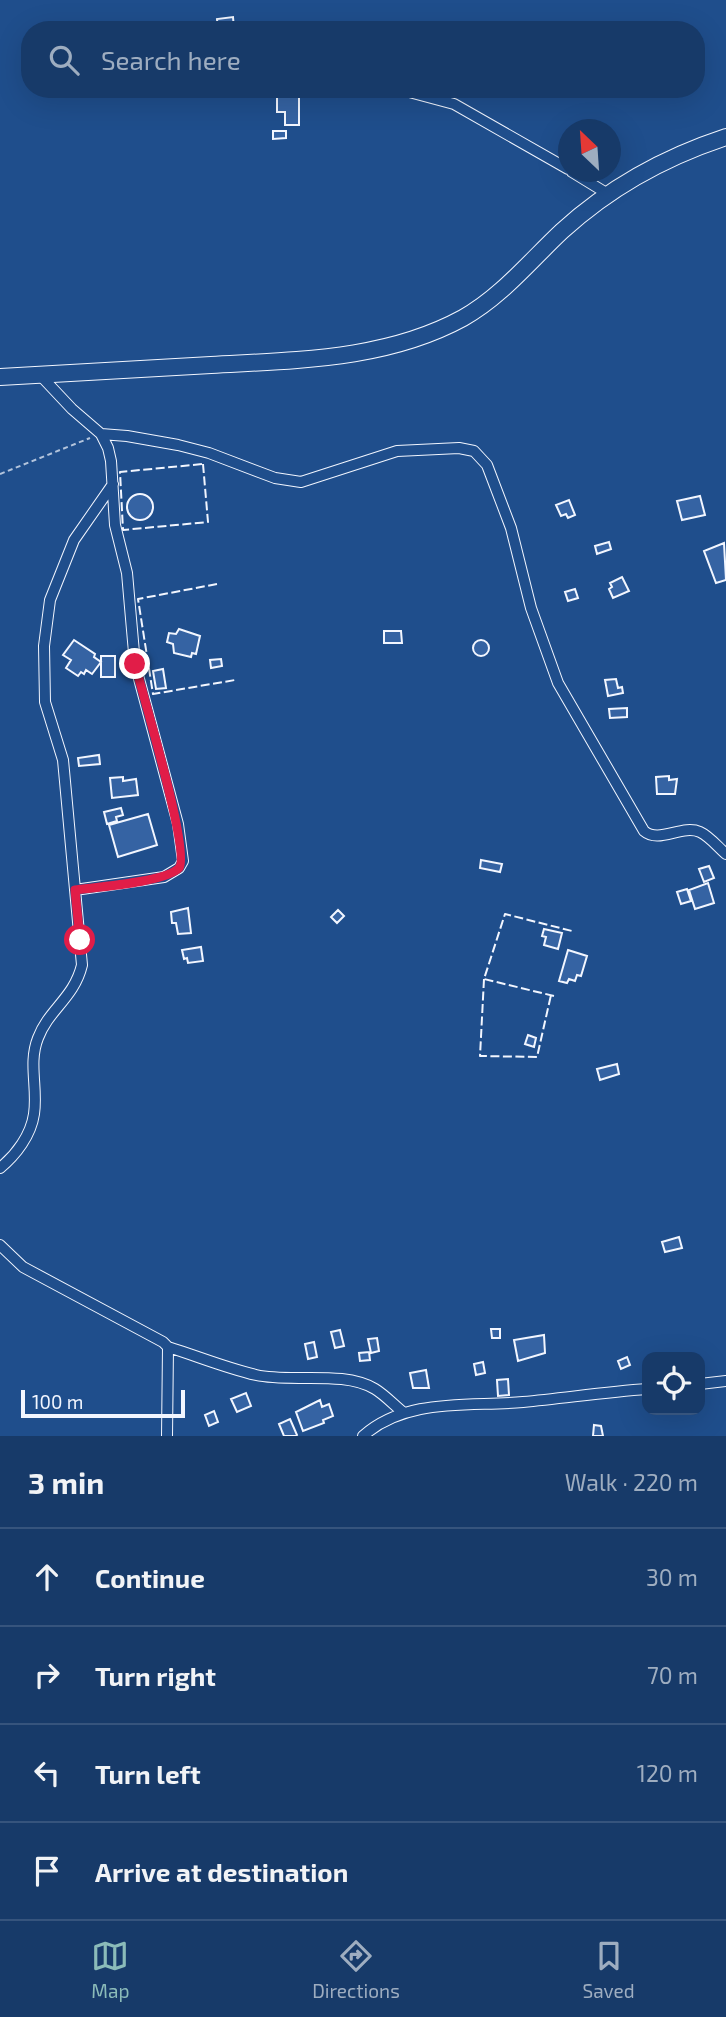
<!DOCTYPE html>
<meta charset="utf-8">
<style>
body{margin:0;font-family:"Exo 2",sans-serif;background:#244571;color:#f1f3f6}
.controls{position:absolute;right:21px;bottom:21px;display:grid;overflow:hidden;border-radius:14px;box-shadow:0 7px 28px #0002}
.controls button{width:63px;height:63px;display:grid;place-items:center;padding:0;border:0;border-bottom:2px solid #36547d;background:#173a69;color:#f1f3f6;font:35px sans-serif}
.compass{position:absolute;left:558px;top:119px;width:63px;height:63px;border-radius:50%;background:#173a69;box-shadow:0 7px 28px #0002;rotate:335deg}
.scale{position:absolute;left:21px;bottom:18px;width:164px;box-sizing:border-box;padding-left:7px;border:4px solid #f2f6ff;border-top:0;font-size:19px;line-height:24px;white-space:nowrap;color:#f2f6ff;-webkit-text-stroke:5px #1f4e8c;paint-order:stroke}
.stop{position:absolute;width:21px;height:21px;margin:-16px;border:5px solid #e11d48;border-radius:50%;background:#fff}
.stop.end{background:#e11d48;border-color:#fff;box-shadow:0 2px 7px #0008}
.list{margin:0;padding:0;list-style:none}
h2{display:flex;justify-content:space-between;align-items:center;height:91px;margin:0;padding:0 28px;font-size:30px}
h2 small{font-size:23px;font-weight:400;color:#9eadc0}
.list li{display:grid;grid-template-columns:46px 1fr auto;gap:21px;align-items:center;box-sizing:border-box;height:98px;padding:0 28px;border-top:2px solid #36547d}
.list b{display:block;font-size:26px;white-space:nowrap}
.list em{font-size:23px;font-style:normal;color:#9eadc0}
.icon{flex:none;width:38px;height:38px;fill:none;stroke:currentColor;stroke-width:2;stroke-linecap:round;stroke-linejoin:round}
.map{position:relative;flex:none;width:726px;height:1436px;overflow:hidden}
.search{position:absolute;background:#173a69;box-shadow:0 7px 28px #0002;left:21px;right:21px;top:21px;height:77px;display:flex;align-items:center;gap:18px;box-sizing:border-box;padding:0 24px;border-radius:28px;color:#9eadc0;font-size:26px}
.sheet{height:483px;background:#173a69}
nav{display:flex;justify-content:space-around;align-items:center;box-sizing:border-box;height:98px;border-top:2px solid #36547d;background:#173a69;font-size:19px;color:#9eadc0}
nav a{display:grid;justify-items:center;gap:4px}
nav .on{color:#8bbbb9}
.map>svg:first-child{display:block}
</style>
<div class="map">
<svg width="726" height="1436" viewBox="0 0 726 1436">
<rect width="100%" height="100%" fill="#1f4e8c"/>
<path fill="#3563a3" stroke="#f2f6ff" stroke-width="2" d="M 233,17 L 234,29 L 218,30 L 217,19 Z
M 277,89 L 305,89 L 299,90 L 299,125 L 285,125 L 285,112 L 277,112 Z
M 273,131 L 286,131 L 286,138 L 273,139 Z
M127 507a13 13 0 1 1 26 0a13 13 0 1 1-26 0Z
M 700,496 L 705,515 L 682,520 L 677,501 Z
M 569,500 L 575,515 L 568,518 L 566,514 L 561,516 L 556,505 Z
M 609,542 L 611,549 L 597,554 L 595,546 Z
M 724,543 L 726,580 L 716,583 L 704,551 Z
M 622,577 L 629,591 L 613,598 L 609,589 L 612,587 L 610,583 Z
M 575,589 L 578,598 L 568,601 L 565,592 Z
M 179,629 L 200,636 L 196,654 L 192,653 L 191,657 L 174,653 L 173,644 L 167,642 L 169,633 L 176,634 Z
M 384,631 L 401,631 L 402,643 L 384,643 Z
M473 648a8 8 0 1 1 16 0a8 8 0 1 1-16 0Z
M 74,640 L 95,654 L 94,657 L 101,662 L 92,674 L 86,670 L 84,674 L 81,672 L 78,676 L 66,668 L 71,660 L 63,655 Z
M 101,656 L 115,656 L 115,677 L 101,677 Z
M 221,659 L 222,666 L 211,668 L 210,660 Z
M 163,669 L 166,688 L 156,689 L 153,671 Z
M 616,679 L 618,688 L 622,687 L 623,693 L 608,696 L 605,680 Z
M 627,708 L 627,717 L 610,718 L 609,709 Z
M 99,755 L 100,764 L 79,766 L 78,758 Z
M 669,776 L 669,780 L 677,779 L 675,794 L 657,794 L 656,777 Z
M 123,777 L 123,781 L 136,779 L 138,795 L 112,798 L 110,778 Z
M 121,808 L 123,815 L 116,817 L 117,821 L 107,824 L 104,812 Z
M 148,814 L 157,845 L 118,857 L 109,825 Z
M 481,860 L 502,864 L 500,872 L 480,868 Z
M 709,866 L 714,878 L 704,882 L 699,869 Z
M 708,883 L 714,903 L 695,909 L 689,890 Z
M 687,889 L 691,901 L 681,904 L 677,892 Z
M 188,908 L 191,933 L 178,934 L 176,923 L 172,923 L 171,912 Z
M 338,910 L 344,916 L 337,923 L 331,917 Z
M 544,929 L 562,933 L 558,949 L 544,945 L 546,937 L 542,936 Z
M 201,947 L 203,961 L 188,963 L 187,958 L 184,959 L 182,950 Z
M 568,950 L 587,956 L 581,976 L 577,975 L 575,981 L 569,979 L 567,983 L 559,981 Z
M 528,1035 L 536,1038 L 534,1047 L 525,1044 Z
M 617,1064 L 619,1074 L 600,1080 L 597,1069 Z
M 679,1237 L 682,1248 L 665,1252 L 662,1242 Z
M 491,1329 L 500,1329 L 500,1338 L 492,1338 Z
M 340,1330 L 344,1346 L 335,1348 L 331,1332 Z
M 544,1335 L 545,1353 L 518,1361 L 514,1340 Z
M 377,1338 L 379,1351 L 371,1353 L 368,1339 Z
M 314,1342 L 317,1357 L 308,1359 L 305,1344 Z
M 369,1352 L 370,1360 L 360,1361 L 359,1353 Z
M 627,1357 L 630,1365 L 621,1369 L 618,1361 Z
M 483,1362 L 485,1373 L 476,1375 L 474,1364 Z
M 426,1370 L 429,1388 L 413,1388 L 410,1373 Z
M 508,1379 L 509,1395 L 498,1396 L 497,1380 Z
M 246,1393 L 251,1406 L 237,1412 L 231,1399 Z
M 320,1400 L 322,1407 L 329,1404 L 333,1416 L 323,1420 L 324,1423 L 303,1431 L 296,1412 Z
M 214,1411 L 218,1422 L 209,1426 L 205,1415 Z
M 290,1419 L 297,1435 L 296,1436 L 284,1436 L 279,1424 Z
M 594,1425 L 601,1426 L 603,1436 L 593,1436 Z"/>
<g fill="none" stroke-linecap="round" stroke-linejoin="round">
<g stroke="#f2f6ff" stroke-width="12">
<path id="minor" d="M 398,89 L 454,104 L 568,169
M 572,172 L 608,194
M 40,375 L 72,409 L 101,434 L 108,448 L 111,461 L 115,525 L 127,573 L 135,664 L 178,824 L 183,861 L 179,868 L 164,877 L 75,890
M 101,434 L 127,436 L 178,445 L 209,453 L 275,478 L 301,482 L 397,451 L 459,448 L 474,451 L 487,465 L 511,528 L 531,608 L 558,683 L 644,831 C 659,844 682,824 700,832 C 709,836 718,847 726,854
M 0,1168 C 16,1155 31,1135 34,1114 C 38,1088 28,1063 38,1038 C 49,1009 74,998 82,965 L 63,760 L 45,702 L 44,646 L 50,600 L 74,540 L 113,484
M 0,1245 L 23,1267 L 163,1342 L 168,1347 L 167,1436
M 168,1347 C 197,1356 226,1368 256,1375 C 292,1383 343,1370 375,1389 C 385,1395 395,1406 404,1413
M 700,1384 L 726,1381
M 363,1436 C 407,1397 470,1407 523,1402 C 565,1398 606,1392 647,1389"/>
</g>
<g stroke="#f2f6ff" stroke-width="18">
<path id="primary" d="M 0,377 C 70,373 141,369 211,365 C 297,360 386,360 463,318 C 501,297 531,260 562,231 C 610,187 665,157 726,137"/>
</g>
<path stroke="#b3c4dc" stroke-width="2" stroke-dasharray="5 3.5" stroke-linecap="butt" d="M 0,474 L 90,438"/>
<use href="#minor" stroke="#1f4e8c" stroke-width="10"/>
<use href="#primary" stroke="#1f4e8c" stroke-width="16"/>
<path stroke="#f2f6ff" stroke-width="2" stroke-dasharray="9 3.5" stroke-linecap="butt" d="M 203,464 L 208,522 L 123,530 L 120,472 Z
M 217,584 L 138,599 L 153,694 L 235,680
M 484,979 L 480,1056 L 537,1057 L 551,995
M 554,996 L 484,979 L 505,914 L 572,931"/>
</g>
<g fill="none" stroke-linecap="round" stroke-linejoin="round">
<path stroke="#e11d48" stroke-width="9" d="M 80,940 L 75,890 C 97,887 166,882 179,868 C 191,854 142,692 135,664"/>
</g>
</svg>
<div class="controls">
<button><svg class="icon" aria-label="locate" viewBox="0 0 24 24"><circle cx="12" cy="12" r="6"/><path d="M12 2v4M12 18v4M2 12h4M18 12h4"/></svg></button>
</div>
<svg class="compass" viewBox="-18 -18 36 36"><path d="M0-13l5 13h-10z" fill="#e53935"/><path d="M0 13l5-13h-10z" fill="#9eadc0"/></svg>
<div class="scale">100 m</div>
<div class="stop" style="left:80px;top:940px"></div>
<div class="stop end" style="left:135px;top:664px"></div>
<div class="search"><svg class="icon" aria-label="search" viewBox="0 0 24 24"><circle cx="10" cy="10" r="6"/><path d="M15 15l6 6"/></svg>Search here</div>
</div>
<section class="sheet">
<h2>3 min<small>Walk · 220 m</small></h2>
<ul class="list">
<li><svg class="icon" aria-label="ahead" viewBox="0 0 24 24"><path d="M12 20V5M6 11l6-6 6 6"/></svg><div><b>Continue</b></div><em>30 m</em></li>
<li><svg class="icon" aria-label="right" viewBox="0 0 24 24"><path d="M7 20v-9h11M14 6l5 5-5 5"/></svg><div><b>Turn right</b></div><em>70 m</em></li>
<li><svg class="icon" aria-label="left" viewBox="0 0 24 24"><path d="M17 20v-9H6M10 6l-5 5 5 5"/></svg><div><b>Turn left</b></div><em>120 m</em></li>
<li><svg class="icon" aria-label="arrive" viewBox="0 0 24 24"><path d="M6 21V4h12l-3 4 3 4H6"/></svg><div><b>Arrive at destination</b></div></li>
</ul>
</section>
<nav>
<a class="on"><svg class="icon" aria-label="map" viewBox="0 0 24 24"><path d="M3 6l6-2 6 2 6-2v14l-6 2-6-2-6 2zM9 4v14M15 6v14"/></svg>Map</a>
<a><svg class="icon" aria-label="directions" viewBox="0 0 24 24"><path d="M12 3l9 9-9 9-9-9zM9 14v-3h6M13 9l2 2-2 2"/></svg>Directions</a>
<a><svg class="icon" aria-label="saved" viewBox="0 0 24 24"><path d="M7 4h10v16l-5-4-5 4z"/></svg>Saved</a>
</nav>
